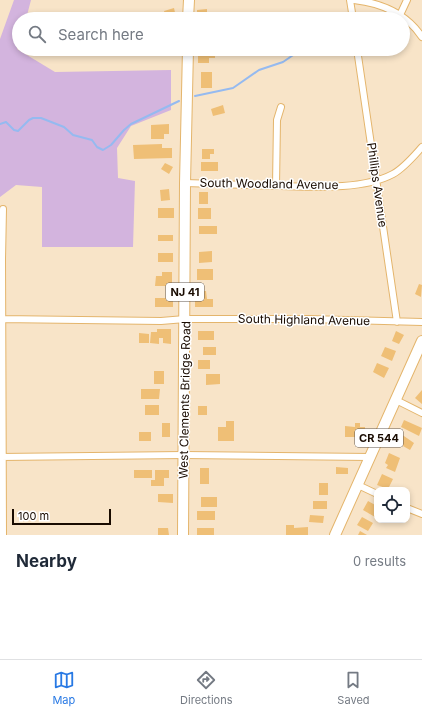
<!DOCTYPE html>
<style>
body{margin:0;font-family:Inter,sans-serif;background:#f2f2f3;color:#1f2937}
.controls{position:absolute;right:12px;bottom:12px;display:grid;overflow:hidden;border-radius:8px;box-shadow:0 2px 6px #0003}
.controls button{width:36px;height:36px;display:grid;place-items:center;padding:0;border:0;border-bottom:1px solid #e0e1e3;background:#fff;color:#1f2937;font:20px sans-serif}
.scale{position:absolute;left:12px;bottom:10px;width:99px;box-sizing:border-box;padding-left:4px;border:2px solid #190b00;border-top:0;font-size:11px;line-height:14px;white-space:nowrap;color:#190b00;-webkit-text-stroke:3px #fff;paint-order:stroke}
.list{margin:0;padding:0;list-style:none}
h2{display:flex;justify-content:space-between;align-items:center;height:52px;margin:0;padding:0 16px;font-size:17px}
h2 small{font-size:13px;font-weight:400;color:#747a83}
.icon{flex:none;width:22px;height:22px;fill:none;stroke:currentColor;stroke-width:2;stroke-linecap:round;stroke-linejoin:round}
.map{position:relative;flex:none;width:422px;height:535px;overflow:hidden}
.search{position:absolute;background:#fff;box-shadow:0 2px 6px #0003;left:12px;right:12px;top:12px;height:44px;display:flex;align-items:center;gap:10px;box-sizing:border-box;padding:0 14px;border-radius:22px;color:#747a83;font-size:15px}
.sheet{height:124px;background:#fff}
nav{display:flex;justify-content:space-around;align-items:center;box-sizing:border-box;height:56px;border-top:1px solid #e0e1e3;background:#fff;font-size:11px;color:#747a83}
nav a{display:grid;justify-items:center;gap:2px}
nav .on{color:#2879e4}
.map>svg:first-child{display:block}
</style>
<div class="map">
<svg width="422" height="535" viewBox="0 0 422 535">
<rect width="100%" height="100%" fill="#f8e4c8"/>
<path fill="#d3b4de" d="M 14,0 L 31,0 L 26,19 L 19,19 L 19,43 L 17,49 L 55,72 L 171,70 L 171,110 L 131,126 L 117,148 L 118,178 L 135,181 L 133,247 L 42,247 L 42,187 L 16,185 L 0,197 L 0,39 Z"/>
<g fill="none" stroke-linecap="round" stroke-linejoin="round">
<path stroke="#95baf0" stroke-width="2" d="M 195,96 L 233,88 L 259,70 L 283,62 L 302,49
M 0,124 L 6,122 L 14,130 L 18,131 L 29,120 L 33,118 L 41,118 L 64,127 L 73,135 L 92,140 L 97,147 L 103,150 L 111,145 L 124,130 L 131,124 L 179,101"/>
</g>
<path fill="#efbf76" d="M 174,8 L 176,17 L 166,19 L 164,11 Z
M 207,9 L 207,18 L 197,18 L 197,10 Z
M 198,53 L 215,53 L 215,58 L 209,58 L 209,63 L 198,63 Z
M 201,72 L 212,72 L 212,88 L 201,88 Z
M 223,105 L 225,113 L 213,116 L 211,109 Z
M 169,124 L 169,134 L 164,134 L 164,139 L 151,139 L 151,125 Z
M 162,144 L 162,148 L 172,148 L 172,158 L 134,159 L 133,145 Z
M 202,149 L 214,149 L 214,154 L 210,154 L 210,159 L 202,159 Z
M 201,162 L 218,162 L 218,171 L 201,171 Z
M 165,163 L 173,167 L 169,174 L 161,169 Z
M 169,189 L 170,200 L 161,201 L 160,190 Z
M 199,192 L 208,192 L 208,204 L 199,204 Z
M 158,208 L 174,208 L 174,218 L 158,218 Z
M 198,208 L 211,208 L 211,219 L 198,219 Z
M 199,226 L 217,226 L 217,234 L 199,234 Z
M 158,235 L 173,235 L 173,241 L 158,241 Z
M 212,251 L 212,262 L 199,263 L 199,252 Z
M 158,253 L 173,253 L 173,262 L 158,262 Z
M 197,269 L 213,269 L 213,280 L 197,280 Z
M 162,272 L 172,272 L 172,286 L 155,286 L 156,276 L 162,276 Z
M 419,284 L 422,285 L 421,297 L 415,294 Z
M 195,291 L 206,291 L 207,299 L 213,299 L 213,307 L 195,307 Z
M 155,298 L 173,298 L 173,307 L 155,307 Z
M 157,329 L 171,329 L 171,344 L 163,343 L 163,338 L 159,338 L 159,344 L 150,343 L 151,332 L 157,332 Z
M 198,331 L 214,331 L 214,340 L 198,340 Z
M 396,331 L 404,335 L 399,344 L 392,341 Z
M 139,333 L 149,334 L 149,343 L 139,343 Z
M 203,347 L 216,347 L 216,355 L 203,355 Z
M 385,347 L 396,351 L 392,361 L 381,356 Z
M 198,360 L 210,360 L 210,369 L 198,369 Z
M 377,363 L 389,368 L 384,378 L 373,372 Z
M 154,371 L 164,371 L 164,384 L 154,384 Z
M 206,374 L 220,374 L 220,384 L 206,385 Z
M 141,389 L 160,389 L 159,399 L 141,399 Z
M 422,390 L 422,404 L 415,398 Z
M 145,405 L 159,405 L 159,415 L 145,415 Z
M 198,406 L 207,406 L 207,415 L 198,415 Z
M 404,420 L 422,428 L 419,436 L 401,427 Z
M 226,421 L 234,421 L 234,441 L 218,441 L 218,427 L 226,427 Z
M 162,423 L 170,423 L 170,437 L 162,437 Z
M 355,423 L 360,423 L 360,427 L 365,427 L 365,437 L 345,437 L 345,426 L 355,427 Z
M 139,432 L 151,432 L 151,441 L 139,441 Z
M 401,434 L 414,443 L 410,450 L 396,442 Z
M 389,453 L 400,458 L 395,472 L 386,468 L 388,465 L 385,463 Z
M 336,467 L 348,468 L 348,474 L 336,474 Z
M 200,468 L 209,468 L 209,484 L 200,484 Z
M 134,470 L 152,470 L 152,478 L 134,478 Z
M 155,470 L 169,470 L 169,478 L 164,478 L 164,486 L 151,486 L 151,480 L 155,480 Z
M 382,474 L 393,479 L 388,489 L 377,485 Z
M 319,483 L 328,483 L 328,495 L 319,495 Z
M 158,494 L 173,494 L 173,503 L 158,502 Z
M 201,497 L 217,497 L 217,507 L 201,507 Z
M 313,501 L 327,501 L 327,509 L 313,509 Z
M 368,501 L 377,506 L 377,515 L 375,517 L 363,510 Z
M 197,511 L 215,511 L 215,520 L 197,520 Z
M 310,515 L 324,516 L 323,523 L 309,522 Z
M 362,517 L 373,523 L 368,531 L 357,525 Z
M 286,525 L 294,525 L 294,528 L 308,527 L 308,535 L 286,535 Z
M 158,528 L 168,528 L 169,535 L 158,535 Z
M 197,528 L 214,528 L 214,535 L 197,535 Z
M 360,531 L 367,535 L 358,535 Z"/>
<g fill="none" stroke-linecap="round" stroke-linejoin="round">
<g stroke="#e4b56c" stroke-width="8">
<path id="street" d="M 350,0 L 353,19
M 354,0 C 381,3 406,13 422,37
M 400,15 L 407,0
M 357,49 L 397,322
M 185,183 C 217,184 249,185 281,186 C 314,187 363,190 393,174 C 404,168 413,157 422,147
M 276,186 L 277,120 L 281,107
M 0,319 L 161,321 L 185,319 L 308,319 L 422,322
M 396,400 L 422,413
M 0,457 L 184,455 L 370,457
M 358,485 L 377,494
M 407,508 L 422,514
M 3,535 L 2,259 L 3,209"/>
</g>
<g stroke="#e4b56c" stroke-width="12">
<path id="primary" d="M 188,19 L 189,0
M 183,535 L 185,183 L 188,49
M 335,535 L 422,341"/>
</g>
<use href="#street" stroke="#fff" stroke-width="6"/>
<use href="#primary" stroke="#fff" stroke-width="10"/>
</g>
<g text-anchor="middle" stroke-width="3" stroke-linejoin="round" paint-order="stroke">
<g fill="#fff" stroke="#5e544c" stroke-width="1">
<rect x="166" y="283" width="38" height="18" rx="3"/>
<rect x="355" y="429" width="48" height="18" rx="3"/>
</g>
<g font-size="11" font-weight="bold" fill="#190b00">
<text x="185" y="296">NJ 41</text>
<text x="379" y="442">CR 544</text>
</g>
<g font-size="12" fill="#190b00" stroke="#fff">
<text transform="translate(269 184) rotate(1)" y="4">South Woodland Avenue</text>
<text transform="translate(377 185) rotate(82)" y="4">Phillips Avenue</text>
<text transform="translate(304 320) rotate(1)" y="4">South Highland Avenue</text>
<text transform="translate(185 400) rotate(-89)" y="4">West Clements Bridge Road</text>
</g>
</g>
</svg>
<div class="controls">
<button><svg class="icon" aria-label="locate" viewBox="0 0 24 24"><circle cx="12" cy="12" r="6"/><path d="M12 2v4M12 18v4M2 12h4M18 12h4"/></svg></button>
</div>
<div class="scale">100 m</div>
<div class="search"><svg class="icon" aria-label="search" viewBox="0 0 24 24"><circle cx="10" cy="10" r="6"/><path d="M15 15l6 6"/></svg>Search here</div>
</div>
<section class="sheet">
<h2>Nearby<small>0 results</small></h2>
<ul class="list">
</ul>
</section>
<nav>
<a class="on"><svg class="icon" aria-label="map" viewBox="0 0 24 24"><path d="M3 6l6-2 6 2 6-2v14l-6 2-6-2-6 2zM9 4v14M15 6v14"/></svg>Map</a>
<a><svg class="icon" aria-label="directions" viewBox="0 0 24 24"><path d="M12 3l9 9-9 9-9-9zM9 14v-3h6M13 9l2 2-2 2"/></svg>Directions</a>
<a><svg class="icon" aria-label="saved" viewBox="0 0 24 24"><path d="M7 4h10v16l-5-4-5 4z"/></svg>Saved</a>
</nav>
